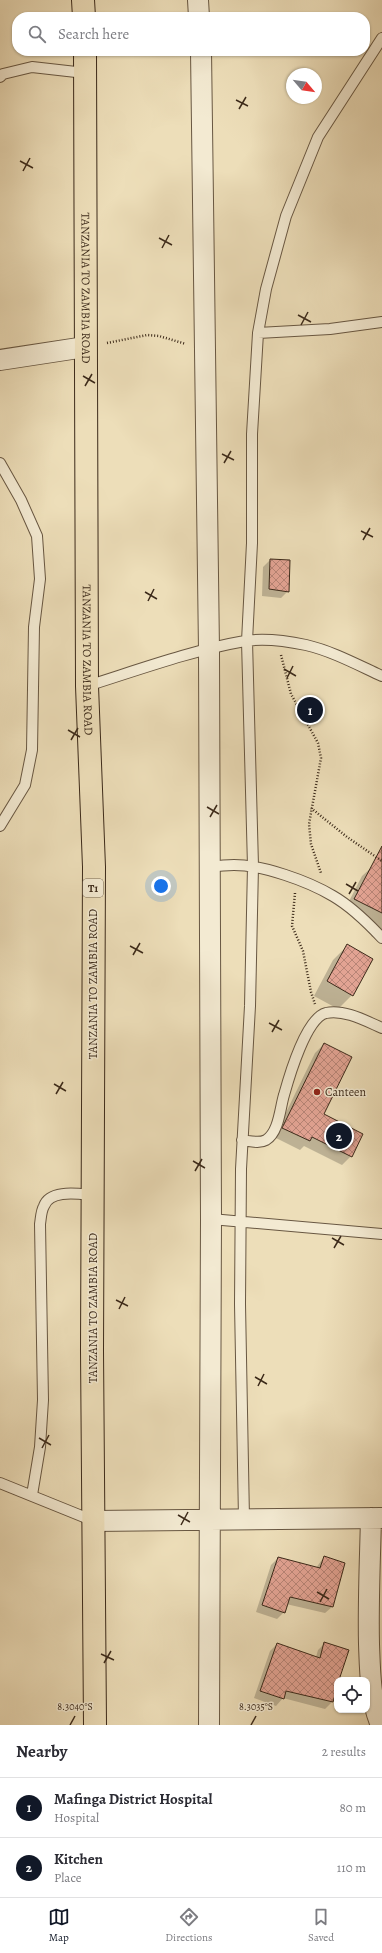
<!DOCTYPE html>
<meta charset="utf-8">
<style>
body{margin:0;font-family:Alegreya,serif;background:#f7f7f7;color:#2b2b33}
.controls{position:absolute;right:12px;bottom:12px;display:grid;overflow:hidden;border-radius:8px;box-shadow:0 1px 3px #0004}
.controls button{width:36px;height:36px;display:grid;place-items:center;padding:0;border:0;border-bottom:1px solid #e1e1e2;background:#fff;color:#2b2b33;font:20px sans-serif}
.compass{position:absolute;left:286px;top:68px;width:36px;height:36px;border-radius:50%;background:#fff;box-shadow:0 1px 3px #0004;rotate:119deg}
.you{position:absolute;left:161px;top:886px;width:14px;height:14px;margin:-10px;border:3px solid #fff;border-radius:50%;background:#1a73e8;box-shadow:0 0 0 6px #1a73e833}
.badge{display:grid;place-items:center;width:26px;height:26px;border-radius:50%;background:#111827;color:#fff;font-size:13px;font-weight:700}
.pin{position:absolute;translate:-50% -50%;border:2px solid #fff;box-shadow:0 1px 4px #0006}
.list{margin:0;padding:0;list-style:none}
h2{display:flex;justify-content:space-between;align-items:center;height:52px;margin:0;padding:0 16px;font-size:17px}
h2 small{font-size:13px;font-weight:400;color:#7c7c81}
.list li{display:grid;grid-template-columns:26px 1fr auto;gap:12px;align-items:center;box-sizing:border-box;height:60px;padding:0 16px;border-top:1px solid #e1e1e2}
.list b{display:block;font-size:15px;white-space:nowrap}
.list p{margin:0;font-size:13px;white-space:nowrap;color:#7c7c81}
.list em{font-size:13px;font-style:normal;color:#7c7c81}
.icon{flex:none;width:22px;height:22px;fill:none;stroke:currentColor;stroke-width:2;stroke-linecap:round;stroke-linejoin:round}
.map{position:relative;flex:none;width:382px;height:1725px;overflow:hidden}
.search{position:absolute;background:#fff;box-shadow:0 1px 3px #0004;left:12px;right:12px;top:12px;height:44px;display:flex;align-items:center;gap:10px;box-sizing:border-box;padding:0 14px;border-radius:16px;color:#7c7c81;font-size:15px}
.sheet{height:172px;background:#fff}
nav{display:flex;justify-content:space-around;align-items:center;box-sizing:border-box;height:56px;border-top:1px solid #e1e1e2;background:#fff;font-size:11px;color:#7c7c81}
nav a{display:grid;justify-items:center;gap:2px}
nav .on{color:#111827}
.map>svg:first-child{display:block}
</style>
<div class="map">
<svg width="382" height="1725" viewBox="0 0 382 1725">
<defs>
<pattern id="building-cross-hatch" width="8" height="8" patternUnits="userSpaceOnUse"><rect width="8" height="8" fill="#e2a393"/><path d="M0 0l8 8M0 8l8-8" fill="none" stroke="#b88577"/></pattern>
</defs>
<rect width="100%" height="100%" fill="#eddeb9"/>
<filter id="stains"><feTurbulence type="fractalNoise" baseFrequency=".005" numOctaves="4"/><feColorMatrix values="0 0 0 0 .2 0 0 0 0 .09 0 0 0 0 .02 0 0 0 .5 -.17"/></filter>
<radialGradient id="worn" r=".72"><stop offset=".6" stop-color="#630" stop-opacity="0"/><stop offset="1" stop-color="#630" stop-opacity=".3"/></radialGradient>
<path fill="#0003" d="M 270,560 L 288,591 L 281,598 L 262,596 L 263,567 Z
M 372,867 L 382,872 L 382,941 L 371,936 L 376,925 L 345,909 L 362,876 Z
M 348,945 L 352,995 L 338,1009 L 314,996 L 333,960 Z
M 324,1044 L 322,1114 L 351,1156 L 342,1165 L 304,1146 L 300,1150 L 274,1137 L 315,1053 Z
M 324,1557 L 332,1607 L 325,1613 L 286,1604 L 284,1612 L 277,1619 L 256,1612 L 271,1565 L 278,1558 L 316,1568 Z
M 277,1644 L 316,1657 L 318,1650 L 324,1644 L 338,1680 L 332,1702 L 325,1709 L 283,1698 L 276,1706 L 254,1698 L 270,1651 Z"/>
<path fill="url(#building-cross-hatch)" stroke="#3c2a1a" d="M 270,559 L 290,560 L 289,592 L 269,589 Z
M 382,846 L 382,913 L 354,899 Z
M 347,944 L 373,959 L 353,996 L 327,981 Z
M 324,1043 L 352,1057 L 324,1114 L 363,1134 L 352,1157 L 312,1137 L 310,1141 L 282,1128 Z
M 324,1556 L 345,1563 L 333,1607 L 290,1597 L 285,1613 L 262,1605 L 278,1557 L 320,1568 Z
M 324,1642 L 349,1650 L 339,1680 L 337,1680 L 337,1688 L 333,1702 L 286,1691 L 284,1699 L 260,1691 L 277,1643 L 320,1658 Z"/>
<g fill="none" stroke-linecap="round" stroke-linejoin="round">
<g stroke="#685742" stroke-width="12">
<path id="lane" d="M 0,77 L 3,74 L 32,67 L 85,73
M 258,333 L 330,329 L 382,322
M 0,463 L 21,500 L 37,536 L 40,579 L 34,627 L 32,750 L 25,785 L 0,826
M 87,686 C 138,670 193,650 245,641 C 264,638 287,641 306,645 C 332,651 358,665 382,676
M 209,867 C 217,866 226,865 234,865 C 263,865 308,881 333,896 C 352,907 367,922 382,938
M 242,1140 C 250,1141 259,1144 266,1140 C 279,1132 280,1108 284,1095 C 289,1077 306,1018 326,1013 C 344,1009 366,1021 382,1028
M 211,1219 L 382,1234
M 0,1483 L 94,1521
M 32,1495 L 40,1447 L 43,1400 L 40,1224 C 41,1218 41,1211 44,1206 C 50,1189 79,1194 93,1195
M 244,1519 L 240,1304 L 241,1169 L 250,1006 L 253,866 L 247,641 L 252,543 L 252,434 L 258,333 L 266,289 L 286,216 L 318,137 L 382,38"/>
</g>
<g stroke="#685742" stroke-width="22">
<path id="street" d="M 198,0 L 199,17
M 201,51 L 209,650 L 211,1219 L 209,1725
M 0,360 L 85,347
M 371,1518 C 370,1560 368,1602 369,1644 C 370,1670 370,1700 381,1725
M 94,1521 L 382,1518"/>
</g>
<g stroke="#3c2a1a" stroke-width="24">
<g id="highway">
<path d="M 83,0 L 84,17"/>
<path id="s1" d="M 85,51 L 87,686 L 94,867 L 92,1351 L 95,1725"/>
</g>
</g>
<path stroke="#3c2a1a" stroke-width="2.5" stroke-dasharray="1 2" stroke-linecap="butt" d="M 107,343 L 147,335 L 159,336 L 186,344
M 281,655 L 291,694 L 318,743 L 321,758 L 309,824 L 311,844 L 321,873
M 311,808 L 347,837 L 382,861
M 295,893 L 292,926 L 303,951 L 311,992 L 315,1004"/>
<use href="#lane" stroke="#f3ead2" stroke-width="10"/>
<use href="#street" stroke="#f3ead2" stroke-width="20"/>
<use href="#highway" stroke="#eddeb9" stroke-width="22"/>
</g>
<path fill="none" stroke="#3c2a1a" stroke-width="1.5" d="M 236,100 L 248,106M 239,109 L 246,97M 20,161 L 33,168M 23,171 L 30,158M 159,238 L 172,245M 162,248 L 169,235M 298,315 L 311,322M 301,325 L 308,312M 83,376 L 95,383M 85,386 L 92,374M 222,454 L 234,460M 224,463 L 231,451M 361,531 L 373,537M 363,540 L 370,528M 145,592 L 157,599M 148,601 L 154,589M 284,669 L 296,676M 287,678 L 293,666M 68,730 L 80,737M 71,740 L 78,728M 207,807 L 219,814M 210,817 L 217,805M 346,884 L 358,891M 349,894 L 356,882M 130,946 L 143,953M 133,955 L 140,943M 269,1023 L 282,1030M 272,1032 L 279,1020M 54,1084 L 66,1091M 56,1094 L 63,1082M 193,1161 L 205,1168M 195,1171 L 202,1159M 332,1238 L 344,1245M 334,1248 L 341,1236M 116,1300 L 128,1306M 119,1309 L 125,1297M 255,1377 L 267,1384M 258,1386 L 264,1374M 39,1438 L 51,1445M 42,1448 L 49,1435M 178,1515 L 190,1522M 181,1525 L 188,1512M 317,1592 L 329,1599M 320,1602 L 327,1589M 101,1654 L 114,1660M 104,1663 L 111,1651M 70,1725 L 75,1716M 251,1725 L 256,1716"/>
<circle fill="#8f2418" stroke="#f3ead2" stroke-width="1.5" cx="317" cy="1092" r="4"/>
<g text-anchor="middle" stroke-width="3" stroke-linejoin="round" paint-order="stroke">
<rect fill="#f3ead2" stroke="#736451" stroke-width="1" x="83" y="879" width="20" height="18" rx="3"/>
<g font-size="11" font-weight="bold" fill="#3c2a1a">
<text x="93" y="892">T1</text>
</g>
<g font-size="12" fill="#3c2a1a" stroke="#f3ead2">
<text dy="4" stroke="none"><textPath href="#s1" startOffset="237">TANZANIA TO ZAMBIA ROAD</textPath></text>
<text dy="4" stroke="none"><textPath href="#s1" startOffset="609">TANZANIA TO ZAMBIA ROAD</textPath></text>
<text transform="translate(93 984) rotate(-90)" y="4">TANZANIA TO ZAMBIA ROAD</text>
<text transform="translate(93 1308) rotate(-90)" y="4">TANZANIA TO ZAMBIA ROAD</text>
</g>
<g font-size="12" fill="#3c2a1a" stroke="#f3ead2" text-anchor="start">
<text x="325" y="1096">Canteen</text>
</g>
</g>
<g font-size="10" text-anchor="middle" fill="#3c2a1a" stroke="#f3ead2" stroke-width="3" stroke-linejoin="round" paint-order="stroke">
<text x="75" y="1710">8.3040°S</text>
<text x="256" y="1710">8.3035°S</text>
</g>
<rect width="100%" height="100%" filter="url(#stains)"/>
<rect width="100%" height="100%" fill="url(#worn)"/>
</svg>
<div class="controls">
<button><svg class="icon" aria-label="locate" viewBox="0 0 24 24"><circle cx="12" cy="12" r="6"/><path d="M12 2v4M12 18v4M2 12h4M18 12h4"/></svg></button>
</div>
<svg class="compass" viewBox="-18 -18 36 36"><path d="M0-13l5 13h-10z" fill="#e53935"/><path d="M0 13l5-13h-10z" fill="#7c7c81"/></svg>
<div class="you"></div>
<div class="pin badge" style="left:310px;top:710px">1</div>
<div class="pin badge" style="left:339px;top:1136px">2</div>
<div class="search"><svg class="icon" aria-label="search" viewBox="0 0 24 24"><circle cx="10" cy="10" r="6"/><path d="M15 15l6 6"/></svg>Search here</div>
</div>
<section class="sheet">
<h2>Nearby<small>2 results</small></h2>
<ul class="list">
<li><span class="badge">1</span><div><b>Mafinga District Hospital</b><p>Hospital</p></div><em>80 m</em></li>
<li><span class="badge">2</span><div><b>Kitchen</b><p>Place</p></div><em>110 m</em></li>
</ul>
</section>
<nav>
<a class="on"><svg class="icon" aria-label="map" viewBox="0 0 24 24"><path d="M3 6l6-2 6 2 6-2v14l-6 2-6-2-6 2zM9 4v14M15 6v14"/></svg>Map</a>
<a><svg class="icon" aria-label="directions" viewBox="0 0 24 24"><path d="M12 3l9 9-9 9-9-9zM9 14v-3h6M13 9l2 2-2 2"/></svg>Directions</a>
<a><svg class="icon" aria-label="saved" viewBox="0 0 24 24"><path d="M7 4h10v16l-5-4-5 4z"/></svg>Saved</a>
</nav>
